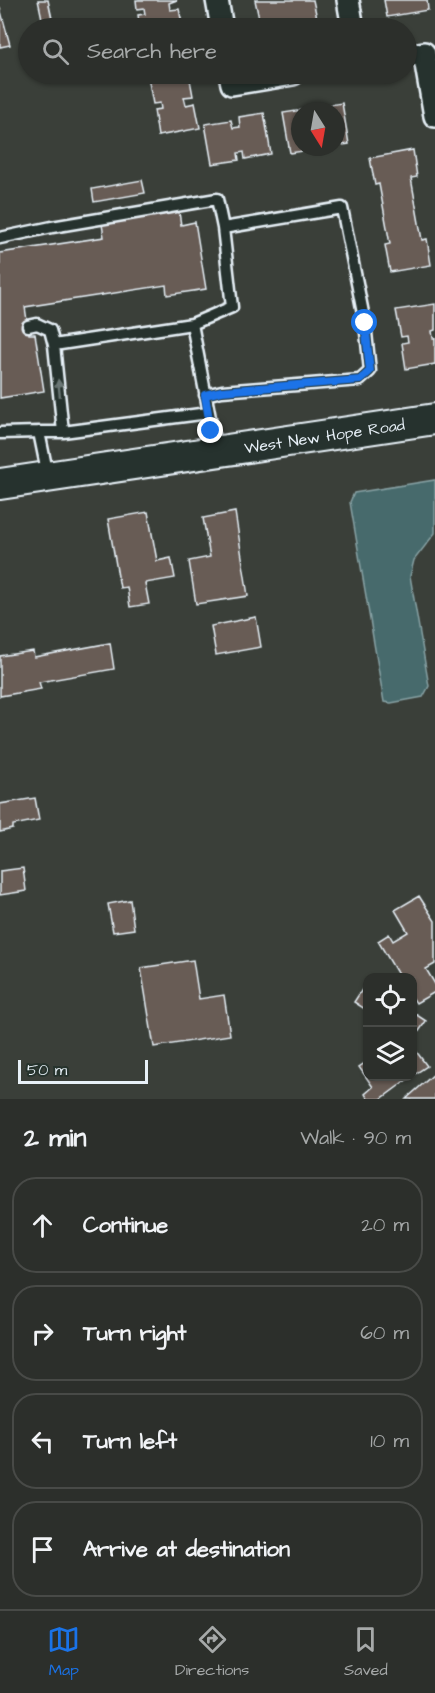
<!DOCTYPE html>
<meta charset="utf-8">
<style>
body{margin:0;font-family:"Architects Daughter",sans-serif;background:#383b37;color:#f1f3f6}
.controls{position:absolute;right:18px;bottom:18px;display:grid;overflow:hidden;border-radius:12px;box-shadow:0 2px 4px #0004}
.controls button{width:54px;height:54px;display:grid;place-items:center;padding:0;border:0;border-bottom:2px solid #484a47;background:#2c2f2b;color:#f1f3f6;font:30px sans-serif}
.compass{position:absolute;left:291px;top:102px;width:54px;height:54px;border-radius:50%;background:#2c2f2b;box-shadow:0 2px 4px #0004;rotate:169deg}
.scale{position:absolute;left:18px;bottom:15px;width:130px;box-sizing:border-box;padding-left:6px;border:3px solid #e8f1f8;border-top:0;font-size:16px;line-height:21px;white-space:nowrap;color:#e8f1f8;-webkit-text-stroke:4px #26332d;paint-order:stroke}
.stop{position:absolute;width:18px;height:18px;margin:-14px;border:4px solid #1a73e8;border-radius:50%;background:#fff}
.stop.end{background:#1a73e8;border-color:#fff;box-shadow:0 2px 6px #0008}
.list{margin:0;padding:0;list-style:none}
h2{display:flex;justify-content:space-between;align-items:center;height:78px;margin:0;padding:0 24px;font-size:26px}
h2 small{font-size:20px;font-weight:400;color:#a6a9a9}
.list li{display:grid;grid-template-columns:39px 1fr auto;gap:18px;align-items:center;box-sizing:border-box;height:96px;margin:0 12px 12px;padding:0 12px;border:2px solid #484a47;border-radius:24px}
.list b{display:block;font-size:22px;white-space:nowrap}
.list em{font-size:20px;font-style:normal;color:#a6a9a9}
.icon{flex:none;width:33px;height:33px;fill:none;stroke:currentColor;stroke-width:2;stroke-linecap:round;stroke-linejoin:round}
.map{position:relative;flex:none;width:435px;height:1099px;overflow:hidden}
.search{position:absolute;background:#2c2f2b;box-shadow:0 2px 4px #0004;left:18px;right:18px;top:18px;height:66px;display:flex;align-items:center;gap:15px;box-sizing:border-box;padding:0 21px;border-radius:33px;color:#a6a9a9;font-size:22px}
.sheet{height:510px;background:#2c2f2b}
nav{display:flex;justify-content:space-around;align-items:center;box-sizing:border-box;height:84px;border-top:2px solid #484a47;background:#2c2f2b;font-size:16px;color:#a6a9a9}
nav a{display:grid;justify-items:center;gap:3px}
nav .on{color:#1a73e8}
.map>svg:first-child{display:block}
</style>
<div class="map">
<svg width="435" height="1099" viewBox="0 0 435 1099">
<rect width="100%" height="100%" fill="#3a3f39"/>
<filter id="ink" filterUnits="userSpaceOnUse"><feTurbulence type="fractalNoise" baseFrequency=".0167" numOctaves="2"/><feDisplacementMap in="SourceGraphic" scale="12" xChannelSelector="R" yChannelSelector="G"/><feConvolveMatrix kernelMatrix="1 2 1 2 8 2 1 2 1" color-interpolation-filters="sRGB"/></filter>
<g filter="url(#ink)">
<path fill="#476b6c" stroke="#87a1a4" stroke-width="1.5" d="M 435,480 L 435,533 L 414,560 L 410,576 L 429,686 L 423,697 L 391,703 L 384,702 L 350,502 L 354,493 Z"/>
<path fill="#675c55" stroke="#e8f1f8" stroke-width="1.5" d="M 38,0 L 48,0 L 54,28 L 44,28 Z
M 136,0 L 177,0 L 169,3 L 170,10 L 179,9 L 183,28 L 140,28 L 138,15 L 145,14 L 144,8 L 137,9 Z
M 255,0 L 313,0 L 318,23 L 300,26 L 300,28 L 261,28 Z
M 384,0 L 427,0 L 428,10 L 387,17 Z
M 0,8 L 10,45 L 0,47 Z
M 169,74 L 189,74 L 193,96 L 184,97 L 186,105 L 195,103 L 200,128 L 158,136 L 154,110 L 161,109 L 160,103 L 153,104 L 148,77 Z
M 342,103 L 349,144 L 336,146 L 336,111 L 317,111 L 316,107 Z
M 309,109 L 310,111 L 300,111 L 300,147 L 316,147 L 317,149 L 290,153 L 283,113 Z
M 264,113 L 271,154 L 245,159 L 244,152 L 238,153 L 239,160 L 212,164 L 205,124 L 231,120 L 233,128 L 240,127 L 239,117 Z
M 413,150 L 417,177 L 411,178 L 422,240 L 427,239 L 431,265 L 390,272 L 385,245 L 390,244 L 379,184 L 375,185 L 370,158 Z
M 142,180 L 145,193 L 94,202 L 92,189 Z
M 179,212 L 181,225 L 195,222 L 206,289 L 167,295 L 166,285 L 25,307 L 29,334 L 35,334 L 44,391 L 0,398 L 0,253 L 104,237 L 102,224 Z
M 435,304 L 435,330 L 432,331 L 433,338 L 435,338 L 435,364 L 406,369 L 402,343 L 408,342 L 407,336 L 401,337 L 396,310 Z
M 148,512 L 157,561 L 171,558 L 175,578 L 145,583 L 149,604 L 130,607 L 127,587 L 120,588 L 108,519 Z
M 235,512 L 248,596 L 196,604 L 189,561 L 210,557 L 203,518 Z
M 256,617 L 261,647 L 216,655 L 211,626 Z
M 110,643 L 114,669 L 39,682 L 41,689 L 0,696 L 0,656 L 33,651 L 34,657 Z
M 35,798 L 39,820 L 13,825 L 13,829 L 0,832 L 0,804 Z
M 23,868 L 26,891 L 0,895 L 0,871 Z
M 419,896 L 435,921 L 435,964 L 426,969 L 435,984 L 435,992 L 416,1003 L 412,997 L 412,978 L 400,978 L 378,941 L 389,934 L 393,941 L 408,932 L 395,910 Z
M 130,900 L 134,929 L 113,932 L 108,904 Z
M 193,960 L 199,999 L 224,995 L 230,1035 L 154,1047 L 141,968 Z
M 367,982 L 368,983 L 368,1011 L 354,1002 Z
M 412,1012 L 426,1021 L 413,1040 L 412,1040 Z
M 416,1051 L 427,1066 L 412,1076 L 412,1053 Z
M 368,1061 L 368,1076 L 412,1076 L 381,1099 L 368,1099 L 365,1094 L 373,1087 L 359,1067 Z
M 433,1075 L 435,1078 L 435,1099 L 406,1099 Z"/>
<g fill="none" stroke-linecap="round" stroke-linejoin="round">
<g stroke="#e8f1f8" stroke-width="15">
<path id="service" d="M 0,238 L 52,227 L 217,199 L 223,228
M 192,324 L 232,307 L 223,228 L 342,208 L 365,323 L 370,371 L 360,380 L 222,391 L 205,395
M 28,326 L 37,324 L 50,330 L 54,345 L 63,432
M 54,345 L 192,324 L 216,449
M 0,433 L 39,432
M 48,476 L 39,432 L 63,432 L 208,413"/>
</g>
<g stroke="#e8f1f8" stroke-width="26">
<path id="minor" d="M 217,0 L 222,28
M 348,0 L 353,28
M 406,56 L 424,53 L 435,116
M 230,74 L 232,84 L 293,74"/>
</g>
<g stroke="#e8f1f8" stroke-width="34">
<g id="secondary">
<path id="s1" d="M 0,484 L 435,419"/>
</g>
</g>
<use href="#service" stroke="#26332d" stroke-width="10"/>
<use href="#minor" stroke="#26332d" stroke-width="21"/>
<use href="#secondary" stroke="#26332d" stroke-width="30"/>
</g>
<defs><path id="oneway-solid" d="M-6-.8H1V-3.2L6.5 0L1 3.2V.8H-6Z" transform="scale(1.5)"/></defs>
<use fill="#6a7674" href="#oneway-solid" transform="translate(59 388) rotate(-96)"/>
</g>
<g fill="none" stroke-linecap="round" stroke-linejoin="round" filter="url(#ink)">
<path stroke="#1a73e8" stroke-width="8" d="M 211,431 L 205,395 L 222,391 L 360,380 L 370,371 L 365,323"/>
</g>
<g text-anchor="middle" stroke-width="4.5" stroke-linejoin="round" paint-order="stroke">
<g font-size="16" fill="#e8f1f8" stroke="#26332d">
<text dy="6" stroke="none"><textPath href="#s1" startOffset="328">West New Hope Road</textPath></text>
</g>
</g>
</svg>
<div class="controls">
<button><svg class="icon" aria-label="locate" viewBox="0 0 24 24"><circle cx="12" cy="12" r="6"/><path d="M12 2v4M12 18v4M2 12h4M18 12h4"/></svg></button>
<button><svg class="icon" aria-label="layers" viewBox="0 0 24 24"><path d="M12 4l9 5-9 5-9-5zM3 14l9 5 9-5"/></svg></button>
</div>
<svg class="compass" viewBox="-18 -18 36 36"><path d="M0-13l5 13h-10z" fill="#e53935"/><path d="M0 13l5-13h-10z" fill="#a6a9a9"/></svg>
<div class="scale">50 m</div>
<div class="stop" style="left:365px;top:323px"></div>
<div class="stop end" style="left:211px;top:431px"></div>
<div class="search"><svg class="icon" aria-label="search" viewBox="0 0 24 24"><circle cx="10" cy="10" r="6"/><path d="M15 15l6 6"/></svg>Search here</div>
</div>
<section class="sheet">
<h2>2 min<small>Walk · 90 m</small></h2>
<ul class="list">
<li><svg class="icon" aria-label="ahead" viewBox="0 0 24 24"><path d="M12 20V5M6 11l6-6 6 6"/></svg><div><b>Continue</b></div><em>20 m</em></li>
<li><svg class="icon" aria-label="right" viewBox="0 0 24 24"><path d="M7 20v-9h11M14 6l5 5-5 5"/></svg><div><b>Turn right</b></div><em>60 m</em></li>
<li><svg class="icon" aria-label="left" viewBox="0 0 24 24"><path d="M17 20v-9H6M10 6l-5 5 5 5"/></svg><div><b>Turn left</b></div><em>10 m</em></li>
<li><svg class="icon" aria-label="arrive" viewBox="0 0 24 24"><path d="M6 21V4h12l-3 4 3 4H6"/></svg><div><b>Arrive at destination</b></div></li>
</ul>
</section>
<nav>
<a class="on"><svg class="icon" aria-label="map" viewBox="0 0 24 24"><path d="M3 6l6-2 6 2 6-2v14l-6 2-6-2-6 2zM9 4v14M15 6v14"/></svg>Map</a>
<a><svg class="icon" aria-label="directions" viewBox="0 0 24 24"><path d="M12 3l9 9-9 9-9-9zM9 14v-3h6M13 9l2 2-2 2"/></svg>Directions</a>
<a><svg class="icon" aria-label="saved" viewBox="0 0 24 24"><path d="M7 4h10v16l-5-4-5 4z"/></svg>Saved</a>
</nav>
